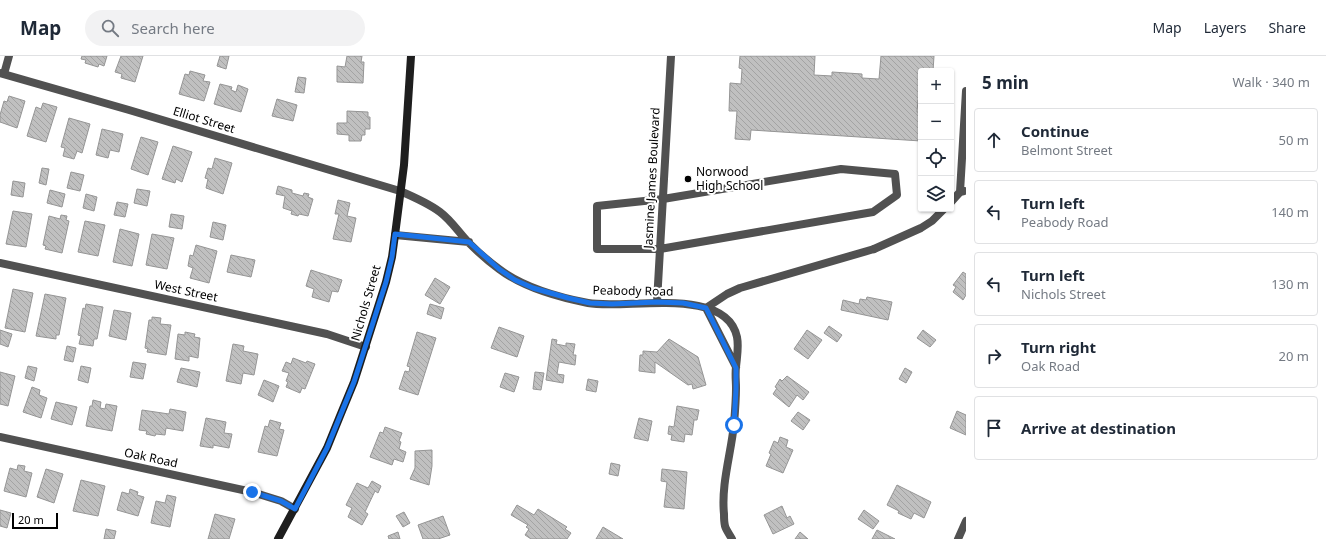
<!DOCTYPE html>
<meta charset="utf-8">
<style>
body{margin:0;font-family:"Noto Sans",sans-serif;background:#f2f2f3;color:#1f2937}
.controls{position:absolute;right:12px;top:12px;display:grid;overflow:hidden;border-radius:4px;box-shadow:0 1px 3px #0004}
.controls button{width:36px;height:36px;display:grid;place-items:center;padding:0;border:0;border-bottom:1px solid #e0e1e3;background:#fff;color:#1f2937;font:20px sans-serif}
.scale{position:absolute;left:12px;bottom:10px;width:46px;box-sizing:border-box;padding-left:4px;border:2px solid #000;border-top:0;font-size:11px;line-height:14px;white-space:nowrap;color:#000;-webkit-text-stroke:3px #fff;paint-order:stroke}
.stop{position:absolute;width:12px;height:12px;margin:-9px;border:3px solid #1a73e8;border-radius:50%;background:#fff}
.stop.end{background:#1a73e8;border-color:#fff;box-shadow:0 1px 4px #0008}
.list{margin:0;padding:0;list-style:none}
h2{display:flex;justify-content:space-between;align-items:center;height:52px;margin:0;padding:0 16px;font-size:17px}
h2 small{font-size:13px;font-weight:400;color:#747a83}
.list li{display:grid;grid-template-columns:26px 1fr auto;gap:12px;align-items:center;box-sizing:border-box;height:64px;margin:0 8px 8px;padding:0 8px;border:1px solid #e0e1e3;border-radius:4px}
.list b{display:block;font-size:15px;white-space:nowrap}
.list p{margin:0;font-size:13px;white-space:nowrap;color:#747a83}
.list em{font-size:13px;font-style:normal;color:#747a83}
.icon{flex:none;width:22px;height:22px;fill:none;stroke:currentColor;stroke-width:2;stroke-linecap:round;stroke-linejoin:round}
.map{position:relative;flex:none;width:966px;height:483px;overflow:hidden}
header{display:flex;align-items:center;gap:24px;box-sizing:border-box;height:56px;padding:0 20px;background:#fff;border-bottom:1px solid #e0e1e3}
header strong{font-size:19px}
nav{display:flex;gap:22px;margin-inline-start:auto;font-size:14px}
.search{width:280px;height:36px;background:#f2f2f3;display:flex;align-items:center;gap:10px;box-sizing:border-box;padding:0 14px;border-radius:22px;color:#747a83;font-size:15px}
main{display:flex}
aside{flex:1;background:#fff}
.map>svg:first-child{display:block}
</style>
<header>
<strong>Map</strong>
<div class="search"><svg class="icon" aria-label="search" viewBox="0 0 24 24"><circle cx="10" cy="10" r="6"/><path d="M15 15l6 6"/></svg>Search here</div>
<nav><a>Map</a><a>Layers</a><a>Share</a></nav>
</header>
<main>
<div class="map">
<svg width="966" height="483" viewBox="0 0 966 483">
<defs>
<pattern id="building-back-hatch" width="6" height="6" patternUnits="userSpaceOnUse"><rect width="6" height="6" fill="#c0c0c0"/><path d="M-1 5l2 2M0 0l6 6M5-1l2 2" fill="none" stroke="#a3a3a3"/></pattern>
</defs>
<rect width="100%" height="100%" fill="#fff"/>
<path fill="url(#building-back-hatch)" stroke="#959595" d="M 82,0 L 107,0 L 104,10 L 99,8 L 98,11 L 85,7 L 86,4 L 81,3 Z
M 121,0 L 143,0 L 135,26 L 121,22 L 122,18 L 115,16 Z
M 220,0 L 229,0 L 226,13 L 217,10 Z
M 347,0 L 362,0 L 361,6 L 364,6 L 363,27 L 337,26 L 337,10 L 345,11 Z
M 740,0 L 815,0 L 814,19 L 832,20 L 832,16 L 862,18 L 862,22 L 879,23 L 881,0 L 934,0 L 933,15 L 921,15 L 921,44 L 918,44 L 917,56 L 921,56 L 921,85 L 751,74 L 750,84 L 735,83 L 737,55 L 729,55 L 730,27 L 741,28 L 742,13 L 739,12 Z
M 190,15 L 205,19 L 203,25 L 210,26 L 204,45 L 179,38 L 185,18 L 189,19 Z
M 298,21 L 306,22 L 304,37 L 295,36 Z
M 220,28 L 232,31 L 231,34 L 236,36 L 238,29 L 248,33 L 241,56 L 214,48 Z
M 9,40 L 25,45 L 17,72 L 0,66 L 0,59 L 4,45 L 7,46 Z
M 277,43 L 297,49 L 293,65 L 272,60 Z
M 43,47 L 57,51 L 46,86 L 27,80 L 36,51 L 41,53 Z
M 347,55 L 368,56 L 368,61 L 370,61 L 370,73 L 365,73 L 365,79 L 362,79 L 361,85 L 349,85 L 349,79 L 337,78 L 337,67 L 347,67 Z
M 69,62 L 90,68 L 82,97 L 77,95 L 74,103 L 63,100 L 65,92 L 61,91 Z
M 102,73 L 123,78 L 119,96 L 110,94 L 108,102 L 96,99 Z
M 141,81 L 158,86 L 148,119 L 131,113 Z
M 173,90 L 192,96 L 182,126 L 176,123 L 175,127 L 162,123 Z
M 215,102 L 232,107 L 223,138 L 206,132 L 208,123 L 205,122 L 208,112 L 212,113 Z
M 42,112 L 49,113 L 46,129 L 39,127 Z
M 71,116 L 84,119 L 80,135 L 67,132 Z
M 13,125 L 25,127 L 23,141 L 11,139 Z
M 278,130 L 292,134 L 292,137 L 303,140 L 304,137 L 309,138 L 308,141 L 313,143 L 308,160 L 299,158 L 298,160 L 291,158 L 292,155 L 283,152 L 285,140 L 276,138 Z
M 137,133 L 150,135 L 147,150 L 134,147 Z
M 50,134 L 65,138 L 62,151 L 47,147 Z
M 86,138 L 97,141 L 94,155 L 83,152 Z
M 338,144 L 350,147 L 347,160 L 356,162 L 351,186 L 333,183 L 339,158 L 335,158 Z
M 117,146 L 128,148 L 125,161 L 114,159 Z
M 13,155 L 32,158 L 26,191 L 6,188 Z
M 171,158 L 184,160 L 182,173 L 169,171 Z
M 61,159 L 67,160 L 66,164 L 69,165 L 62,197 L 45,193 L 46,190 L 43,189 L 49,160 L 60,163 Z
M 85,165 L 105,169 L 98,200 L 78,196 Z
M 213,166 L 226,169 L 223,184 L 210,181 Z
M 120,173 L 139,178 L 132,210 L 113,206 Z
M 152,178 L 174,182 L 167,213 L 146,209 Z
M 196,189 L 217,195 L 209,227 L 190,222 L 193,212 L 188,210 L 190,199 L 193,200 Z
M 231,199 L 255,204 L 251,221 L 227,216 Z
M 311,214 L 342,224 L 338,236 L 332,235 L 329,246 L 312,241 L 314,233 L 306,230 Z
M 963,216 L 966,218 L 966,239 L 963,244 L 953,236 L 956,231 L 953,229 Z
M 435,222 L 450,231 L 440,248 L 425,239 Z
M 13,233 L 33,237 L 25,276 L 5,272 Z
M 45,238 L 66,242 L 59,279 L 56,279 L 56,283 L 36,280 Z
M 867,241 L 892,246 L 888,264 L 841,254 L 843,244 L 859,248 L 860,243 L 866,244 Z
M 86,248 L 103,251 L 97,283 L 94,283 L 93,290 L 79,288 L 81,280 L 78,279 L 83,252 L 85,253 Z
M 430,248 L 444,252 L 441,263 L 427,258 Z
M 114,254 L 131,257 L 126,284 L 109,280 Z
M 152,261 L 161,262 L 160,268 L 171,269 L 166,299 L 147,296 L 148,293 L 145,292 L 149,264 L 152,264 Z
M 829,270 L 842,279 L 837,286 L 824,277 Z
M 499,271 L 524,280 L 517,301 L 491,292 Z
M 0,274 L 12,278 L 8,291 L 0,288 Z
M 807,274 L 822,284 L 808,303 L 794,293 Z
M 923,274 L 936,284 L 930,291 L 917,282 Z
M 185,276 L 195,278 L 194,281 L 200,282 L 198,302 L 189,300 L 189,305 L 175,303 L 178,278 L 185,279 Z
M 417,276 L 436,282 L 418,339 L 399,333 L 405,315 L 409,316 L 410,311 L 407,310 Z
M 552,283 L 557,284 L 556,288 L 566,290 L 566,287 L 575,288 L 573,299 L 576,299 L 575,309 L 559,306 L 557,318 L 564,319 L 563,327 L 546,324 Z
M 669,283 L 698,301 L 706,329 L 693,333 L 692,328 L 688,329 L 655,306 L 655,317 L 639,315 L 640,299 L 643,299 L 643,295 L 657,296 Z
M 233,288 L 244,290 L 243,295 L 258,298 L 254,319 L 243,317 L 241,328 L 226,325 Z
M 67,290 L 76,292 L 73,306 L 64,304 Z
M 293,302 L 306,307 L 307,305 L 315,308 L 305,333 L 302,332 L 300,337 L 286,331 L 288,326 L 286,325 L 289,317 L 282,315 L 286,306 L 291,308 Z
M 133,306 L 146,308 L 143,323 L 130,321 Z
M 28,310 L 37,312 L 34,325 L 25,322 Z
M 81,310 L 91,312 L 88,327 L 78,324 Z
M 181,312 L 200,316 L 197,331 L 177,326 Z
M 905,312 L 912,316 L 906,327 L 899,323 Z
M 0,316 L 15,320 L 8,350 L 0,348 Z
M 535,316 L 544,317 L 541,334 L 533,333 Z
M 505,317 L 519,321 L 514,336 L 500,331 Z
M 787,320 L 809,336 L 803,344 L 797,339 L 789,351 L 773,338 L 777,332 L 775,331 L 780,323 L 782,325 Z
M 588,323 L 598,325 L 596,336 L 586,334 Z
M 264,324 L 279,330 L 273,346 L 258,339 Z
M 32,331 L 40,334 L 39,339 L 47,342 L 41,362 L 23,356 Z
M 93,344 L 101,346 L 100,352 L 105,353 L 106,348 L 117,350 L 112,375 L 86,370 L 90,350 L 92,350 Z
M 56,346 L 77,351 L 72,369 L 51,363 Z
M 677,350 L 699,354 L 697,364 L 694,364 L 692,379 L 685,378 L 684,386 L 671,384 L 672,379 L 668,378 L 669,370 L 674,371 Z
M 170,353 L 186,356 L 183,375 L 166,372 L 165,379 L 156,378 L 155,380 L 146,378 L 147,375 L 139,374 L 142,354 L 169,358 Z
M 957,355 L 966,359 L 966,379 L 950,372 Z
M 798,356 L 810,364 L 803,374 L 791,365 Z
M 206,362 L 226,366 L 224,377 L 232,378 L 229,392 L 213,389 L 213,392 L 200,390 Z
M 639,362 L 652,365 L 648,385 L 634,382 Z
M 270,364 L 281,367 L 279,373 L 284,374 L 277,400 L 258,396 L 265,370 L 268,371 Z
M 385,371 L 402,377 L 399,385 L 401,386 L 399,393 L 406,396 L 403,406 L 394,403 L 392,409 L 370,401 L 380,376 L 383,377 Z
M 780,381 L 788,384 L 786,391 L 793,394 L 783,417 L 766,410 L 771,398 L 769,397 L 774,385 L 778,387 Z
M 432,394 L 432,410 L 429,429 L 410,423 L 415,412 L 415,395 Z
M 611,407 L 620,409 L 618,420 L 609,418 Z
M 18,409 L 25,410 L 24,415 L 32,417 L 26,441 L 4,435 L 10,412 L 17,414 Z
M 46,413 L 63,418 L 54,447 L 37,441 Z
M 662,413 L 687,416 L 684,453 L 664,451 L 667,426 L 661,425 Z
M 81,424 L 105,430 L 98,460 L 73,455 Z
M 372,425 L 381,430 L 378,437 L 375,435 L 365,456 L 368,458 L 362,469 L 348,461 L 352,452 L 346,449 L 357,427 L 368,432 Z
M 897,429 L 931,446 L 924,462 L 914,457 L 911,463 L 898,457 L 899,455 L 887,449 Z
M 130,433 L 138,436 L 137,439 L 144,441 L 138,460 L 117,454 L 122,436 L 129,438 Z
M 167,439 L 176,441 L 170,471 L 151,467 L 156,445 L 165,447 Z
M 517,449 L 534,459 L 538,453 L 567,471 L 565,473 L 571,477 L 567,483 L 531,483 L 525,479 L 529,473 L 526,471 L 528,469 L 511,459 Z
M 782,450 L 787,462 L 790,460 L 794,468 L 773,478 L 764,459 Z
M 0,454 L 11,457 L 7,472 L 0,470 Z
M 864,454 L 879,465 L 873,473 L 858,463 Z
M 404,456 L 410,467 L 403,471 L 396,460 Z
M 215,458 L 235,463 L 229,483 L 208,483 Z
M 443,460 L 450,479 L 438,483 L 423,483 L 418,469 Z
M 603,471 L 623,483 L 596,483 Z
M 106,473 L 116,475 L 114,483 L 104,483 Z
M 877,474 L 895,483 L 872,483 Z
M 398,476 L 400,483 L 389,483 L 388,480 Z
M 800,476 L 808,483 L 795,483 Z"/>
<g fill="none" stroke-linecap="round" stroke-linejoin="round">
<path stroke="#515151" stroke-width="8" d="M 841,113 L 895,118 L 897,139 L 873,156 L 660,193 L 597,193 L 597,150 L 663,143 Z
M 960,136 L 966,35
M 951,146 L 960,136 L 964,135
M 874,193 L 921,172 L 932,165 L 944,153
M 657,246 L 671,0"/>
<path stroke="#515151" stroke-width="8" d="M 0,17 L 129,54 L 400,135 C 414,141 428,147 440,156 C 452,165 459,177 469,187 C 478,196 488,205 499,213 C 524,232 557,241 588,247 C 626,254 726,229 737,281 C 739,291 737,300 736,311 C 735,318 736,325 736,332 C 736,344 735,356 734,368 C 731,398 721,428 724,458 C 724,462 724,466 725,470 C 726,474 730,479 732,483
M 4,18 L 9,0
M 395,179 L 469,186
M 0,207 L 327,278 L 366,291
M 706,252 L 727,238 L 740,232 L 874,193
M 706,252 L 736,311
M 0,381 L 252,436 L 281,445 L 295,453
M 958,483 L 966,465"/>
<path stroke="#1e1e1e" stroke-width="8" d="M 278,483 L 327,392 L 340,360 L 354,326 L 386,226 L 392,201 L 395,179 L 404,109 L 411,0"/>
</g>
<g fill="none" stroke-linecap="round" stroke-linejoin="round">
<path stroke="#1a73e8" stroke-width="5" d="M 252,436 L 281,445 L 295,453 L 327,392 L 354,326 L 386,226 L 392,201 L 395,178 L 469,186 L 499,213 L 515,224 L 533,232 L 568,242 L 590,247 L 612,248 L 657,246 L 683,247 L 706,252 L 736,312 L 736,333 L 734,369"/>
</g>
<circle fill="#000" stroke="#fff" stroke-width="1.5" cx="688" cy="123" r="4"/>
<g text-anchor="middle" stroke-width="4" stroke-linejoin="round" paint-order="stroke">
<g font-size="12" fill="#000" stroke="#fff">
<text transform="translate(204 64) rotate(17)" y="4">Elliot Street</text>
<text transform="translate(652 122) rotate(-87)" y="4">Jasmine James Boulevard</text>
<text transform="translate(186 235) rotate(12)" y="4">West Street</text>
<text transform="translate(633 235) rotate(1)" y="4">Peabody Road</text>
<text transform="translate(366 247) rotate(-74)" y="4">Nichols Street</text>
<text transform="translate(151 402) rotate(12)" y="4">Oak Road</text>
</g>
<g font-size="12" fill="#000" stroke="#fff" text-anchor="start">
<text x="696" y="120">Norwood<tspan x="696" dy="14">High School</tspan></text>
</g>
</g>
</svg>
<div class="controls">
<button>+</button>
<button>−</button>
<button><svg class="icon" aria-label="locate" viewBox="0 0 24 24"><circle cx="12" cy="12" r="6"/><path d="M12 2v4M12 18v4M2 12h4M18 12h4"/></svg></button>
<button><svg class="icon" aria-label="layers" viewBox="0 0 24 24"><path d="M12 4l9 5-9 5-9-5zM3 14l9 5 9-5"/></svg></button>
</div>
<div class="scale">20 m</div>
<div class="stop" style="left:734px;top:369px"></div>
<div class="stop end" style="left:252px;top:436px"></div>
</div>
<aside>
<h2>5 min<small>Walk · 340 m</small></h2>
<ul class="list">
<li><svg class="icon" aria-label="ahead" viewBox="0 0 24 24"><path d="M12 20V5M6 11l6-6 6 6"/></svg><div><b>Continue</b><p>Belmont Street</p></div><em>50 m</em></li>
<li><svg class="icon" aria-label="left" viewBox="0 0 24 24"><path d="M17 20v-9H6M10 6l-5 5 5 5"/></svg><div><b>Turn left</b><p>Peabody Road</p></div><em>140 m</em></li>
<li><svg class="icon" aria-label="left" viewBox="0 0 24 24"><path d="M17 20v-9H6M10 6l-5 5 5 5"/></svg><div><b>Turn left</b><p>Nichols Street</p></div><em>130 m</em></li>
<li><svg class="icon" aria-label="right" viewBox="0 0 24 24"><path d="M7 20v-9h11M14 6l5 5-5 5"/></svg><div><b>Turn right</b><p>Oak Road</p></div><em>20 m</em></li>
<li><svg class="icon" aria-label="arrive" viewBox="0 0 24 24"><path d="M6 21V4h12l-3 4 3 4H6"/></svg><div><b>Arrive at destination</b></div></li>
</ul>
</aside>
</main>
